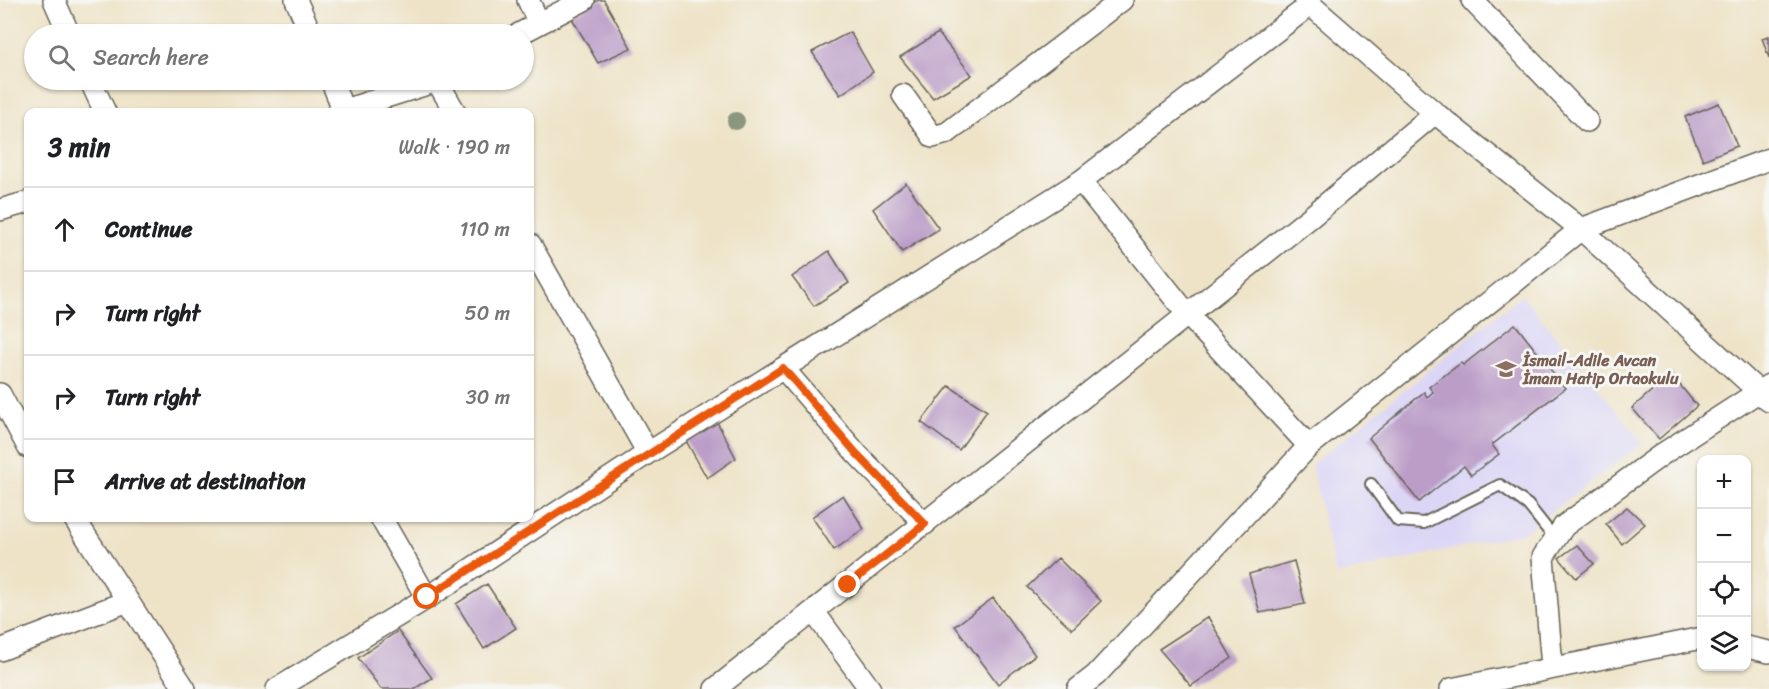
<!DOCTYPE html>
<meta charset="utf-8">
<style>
body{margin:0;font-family:Sriracha,sans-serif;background:#f2f2f2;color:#202124}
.controls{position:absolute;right:18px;bottom:18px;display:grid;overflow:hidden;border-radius:12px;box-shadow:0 2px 4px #0004}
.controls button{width:54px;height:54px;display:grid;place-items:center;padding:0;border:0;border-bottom:2px solid #e0e0e0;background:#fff;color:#202124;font:30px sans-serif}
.stop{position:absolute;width:18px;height:18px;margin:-14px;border:4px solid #ea580c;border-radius:50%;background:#fff}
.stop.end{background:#ea580c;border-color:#fff;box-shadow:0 2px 6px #0008}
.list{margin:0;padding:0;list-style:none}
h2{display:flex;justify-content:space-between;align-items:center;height:78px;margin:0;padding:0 24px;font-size:26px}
h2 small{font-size:20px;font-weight:400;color:#757577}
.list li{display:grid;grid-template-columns:39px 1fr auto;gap:18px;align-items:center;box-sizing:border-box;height:84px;padding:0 24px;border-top:2px solid #e0e0e0}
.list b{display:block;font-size:22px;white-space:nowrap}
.list em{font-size:20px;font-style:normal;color:#757577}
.icon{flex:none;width:33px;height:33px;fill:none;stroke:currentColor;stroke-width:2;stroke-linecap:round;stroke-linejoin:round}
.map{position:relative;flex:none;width:1769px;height:689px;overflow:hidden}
.search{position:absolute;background:#fff;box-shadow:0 2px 4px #0004;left:24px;top:24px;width:510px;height:66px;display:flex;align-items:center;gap:15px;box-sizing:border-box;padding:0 21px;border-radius:33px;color:#757577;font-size:22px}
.panel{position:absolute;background:#fff;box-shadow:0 2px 4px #0004;left:24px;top:108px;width:510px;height:414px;border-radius:12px}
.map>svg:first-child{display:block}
</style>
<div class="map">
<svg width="1769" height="689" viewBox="0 0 1769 689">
<rect width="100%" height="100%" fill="#f6f6f2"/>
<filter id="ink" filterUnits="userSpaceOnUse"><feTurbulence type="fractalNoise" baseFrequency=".0167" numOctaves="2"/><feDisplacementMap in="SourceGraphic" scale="12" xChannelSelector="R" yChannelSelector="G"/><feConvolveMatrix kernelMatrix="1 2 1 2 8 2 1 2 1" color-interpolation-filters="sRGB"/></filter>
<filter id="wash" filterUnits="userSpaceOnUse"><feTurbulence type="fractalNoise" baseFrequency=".008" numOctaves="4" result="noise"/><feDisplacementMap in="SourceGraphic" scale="24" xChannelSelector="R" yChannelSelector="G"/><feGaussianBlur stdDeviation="1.35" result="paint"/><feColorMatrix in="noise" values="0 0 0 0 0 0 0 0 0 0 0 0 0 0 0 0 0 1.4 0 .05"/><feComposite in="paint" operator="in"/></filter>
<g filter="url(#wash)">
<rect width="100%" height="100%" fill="#eee3c7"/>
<path fill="#dcd6f6" d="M 1522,295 L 1643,443 L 1523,533 L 1336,575 L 1311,465 Z"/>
<g id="blocks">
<path fill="#bb9dc8" d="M 599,0 L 604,0 L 631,48 L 598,63 L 570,15 Z
M 850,32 L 873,72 L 840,95 L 812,52 Z
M 938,33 L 972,75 L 933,98 L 900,57 Z
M 1769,36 L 1769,58 L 1762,38 Z
M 1719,103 L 1737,146 L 1703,160 L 1685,117 Z
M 906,183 L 939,229 L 902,252 L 873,209 Z
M 829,251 L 849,283 L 814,306 L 792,277 Z
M 1515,324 L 1565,388 L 1492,445 L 1499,454 L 1471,475 L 1464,466 L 1419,502 L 1369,438 L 1424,392 L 1427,397 L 1433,392 L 1429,387 L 1461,363 L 1463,365 Z
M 1671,374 L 1697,406 L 1659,439 L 1632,408 Z
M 949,386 L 987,411 L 959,450 L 921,422 Z
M 717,422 L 736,458 L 707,478 L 685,439 Z
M 843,495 L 864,529 L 834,550 L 812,517 Z
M 1627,507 L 1645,524 L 1622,544 L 1606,524 Z
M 1577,545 L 1594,564 L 1576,578 L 1559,558 Z
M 1058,558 L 1101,601 L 1072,629 L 1027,587 Z
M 1294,561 L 1305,604 L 1260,613 L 1249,574 Z
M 487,584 L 516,628 L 484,649 L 456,604 Z
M 993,598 L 1035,655 L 998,684 L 955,626 Z
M 1208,617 L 1232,658 L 1191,686 L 1159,649 Z
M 398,631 L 432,678 L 414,689 L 381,689 L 358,658 Z"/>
</g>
</g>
<g filter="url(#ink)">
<use href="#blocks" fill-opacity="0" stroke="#666258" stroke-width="1.5"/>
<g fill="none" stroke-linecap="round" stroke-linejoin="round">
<g stroke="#666258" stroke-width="14">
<path id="lane" d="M 1371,484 L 1398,521 L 1424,523 L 1500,485 L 1528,505 L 1555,539"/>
</g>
<g stroke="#666258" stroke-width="24">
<path id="street" d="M 54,0 L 69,34
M 296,0 L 311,34
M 528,0 L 539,23
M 1305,0 L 1435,113 L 1581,229 L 1769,401
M 1472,0 L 1587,121
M 519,34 L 584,0
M 90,80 L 105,112
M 331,80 L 344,111
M 437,81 L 455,112
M 903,95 L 933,137 L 947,133 L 1122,0
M 338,112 L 440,80
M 1081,181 L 1188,315 L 1309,446
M 0,210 L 28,202
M 530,244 L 648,453
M 783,368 L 856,453 L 925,524
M 0,394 L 28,447
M 74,518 L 185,689
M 381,518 L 427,598
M 814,612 L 870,689
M 1746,647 L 1769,652
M 0,650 L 128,601
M 1552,667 L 1543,557 L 1564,526 L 1664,453 L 1769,385
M 277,689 L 427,598 L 648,453 L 1081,181 L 1310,5
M 715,689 L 1312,216 L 1435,113
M 1078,689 L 1096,675 L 1309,446 L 1581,229 L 1769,159
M 1451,689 L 1702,638"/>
</g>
<use href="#lane" stroke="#fff" stroke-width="10"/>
<use href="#street" stroke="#fff" stroke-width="21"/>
</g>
<circle fill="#8c977f" cx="736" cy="121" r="9"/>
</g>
<g fill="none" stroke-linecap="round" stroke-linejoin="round" filter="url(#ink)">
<path stroke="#ea580c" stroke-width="8" d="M 427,597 L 783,368 L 856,453 L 925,524 L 848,585"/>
</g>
<defs>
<g id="school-bare" transform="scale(1.62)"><path d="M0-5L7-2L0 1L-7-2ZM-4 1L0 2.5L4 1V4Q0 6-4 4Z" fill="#8d6e63" stroke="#f6f6f2" stroke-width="2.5" paint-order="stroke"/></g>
</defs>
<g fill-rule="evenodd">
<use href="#school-bare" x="1506" y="369"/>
</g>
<g text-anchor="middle" stroke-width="6" stroke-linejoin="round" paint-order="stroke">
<g font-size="16" font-weight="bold" fill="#785e54" stroke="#f6f6f2" text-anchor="start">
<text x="1523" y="366">İsmail-Adile Avcan<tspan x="1523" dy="18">İmam Hatip Ortaokulu</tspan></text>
</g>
</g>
</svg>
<div class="controls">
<button>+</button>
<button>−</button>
<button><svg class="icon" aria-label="locate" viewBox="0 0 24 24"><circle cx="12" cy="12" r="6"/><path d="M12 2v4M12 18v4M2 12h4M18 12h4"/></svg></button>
<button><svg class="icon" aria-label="layers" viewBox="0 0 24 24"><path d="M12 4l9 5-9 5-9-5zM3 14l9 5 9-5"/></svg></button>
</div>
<div class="stop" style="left:427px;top:597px"></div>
<div class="stop end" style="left:848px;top:585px"></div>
<div class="search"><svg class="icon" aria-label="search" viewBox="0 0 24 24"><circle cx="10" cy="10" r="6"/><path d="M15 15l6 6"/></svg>Search here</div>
<section class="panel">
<h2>3 min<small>Walk · 190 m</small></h2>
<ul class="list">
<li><svg class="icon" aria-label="ahead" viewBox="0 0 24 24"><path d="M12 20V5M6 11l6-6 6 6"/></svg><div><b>Continue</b></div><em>110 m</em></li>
<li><svg class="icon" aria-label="right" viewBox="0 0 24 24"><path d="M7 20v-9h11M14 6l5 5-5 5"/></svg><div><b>Turn right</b></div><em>50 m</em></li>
<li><svg class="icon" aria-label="right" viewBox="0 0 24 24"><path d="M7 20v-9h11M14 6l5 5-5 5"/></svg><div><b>Turn right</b></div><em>30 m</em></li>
<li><svg class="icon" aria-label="arrive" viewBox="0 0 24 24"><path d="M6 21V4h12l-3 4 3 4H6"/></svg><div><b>Arrive at destination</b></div></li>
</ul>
</section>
</div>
